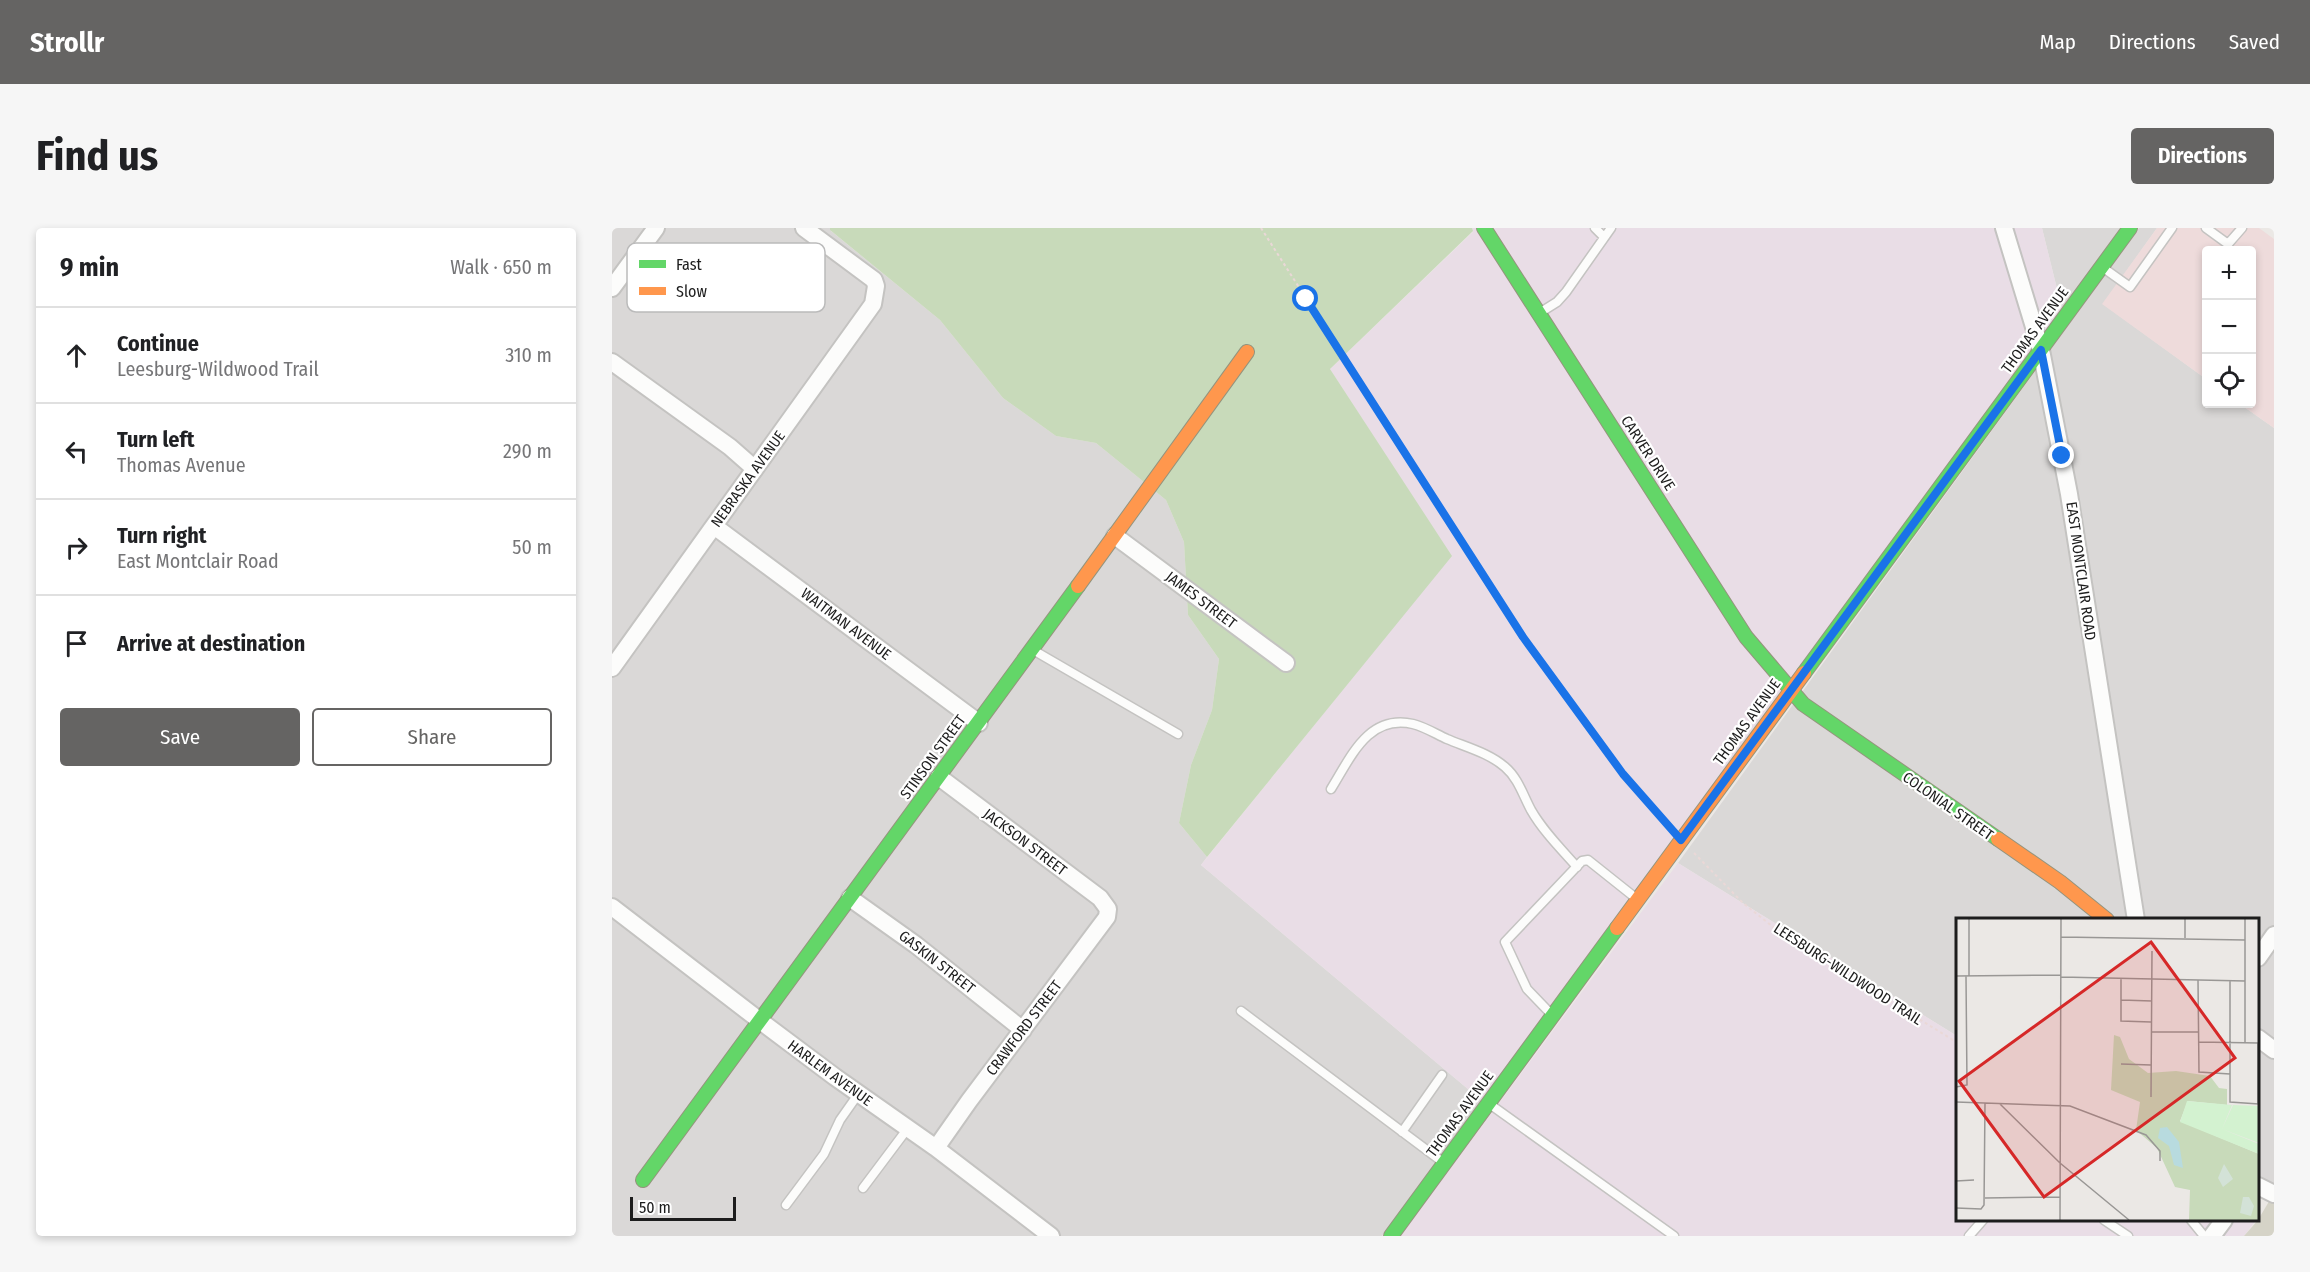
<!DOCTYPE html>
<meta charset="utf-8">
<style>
body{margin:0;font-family:"Fira Sans Condensed",sans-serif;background:#f6f6f6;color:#202124}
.controls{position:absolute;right:18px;top:18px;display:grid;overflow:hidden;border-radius:6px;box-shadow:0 3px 9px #0003}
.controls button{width:54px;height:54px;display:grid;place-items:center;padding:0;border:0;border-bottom:2px solid #e0e0e0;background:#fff;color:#202124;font:30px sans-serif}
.scale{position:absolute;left:18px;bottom:15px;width:106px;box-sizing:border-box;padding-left:6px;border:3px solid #1d1d1d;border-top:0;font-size:16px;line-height:21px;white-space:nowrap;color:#1d1d1d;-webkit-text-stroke:4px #fff;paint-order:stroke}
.stop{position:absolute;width:18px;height:18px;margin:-14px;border:4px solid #1a73e8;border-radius:50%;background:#fff}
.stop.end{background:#1a73e8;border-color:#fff;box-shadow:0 2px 6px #0008}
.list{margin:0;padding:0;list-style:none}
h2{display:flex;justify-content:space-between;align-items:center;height:78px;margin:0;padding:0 24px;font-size:26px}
h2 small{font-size:20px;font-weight:400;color:#757577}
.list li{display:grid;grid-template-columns:39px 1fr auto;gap:18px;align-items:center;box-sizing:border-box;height:96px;padding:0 24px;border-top:2px solid #e0e0e0}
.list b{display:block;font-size:22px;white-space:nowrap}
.list p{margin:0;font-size:20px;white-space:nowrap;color:#757577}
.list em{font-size:20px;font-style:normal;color:#757577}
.actions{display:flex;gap:12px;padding:18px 24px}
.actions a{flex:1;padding:14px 0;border:2px solid #656463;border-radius:6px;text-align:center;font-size:21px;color:#656463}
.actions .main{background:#656463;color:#fff}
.icon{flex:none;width:33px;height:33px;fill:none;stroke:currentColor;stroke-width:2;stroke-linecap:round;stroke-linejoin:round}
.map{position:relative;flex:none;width:1662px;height:1008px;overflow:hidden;border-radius:6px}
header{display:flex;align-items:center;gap:36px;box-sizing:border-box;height:84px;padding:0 30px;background:#656463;color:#fff}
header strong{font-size:28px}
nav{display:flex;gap:33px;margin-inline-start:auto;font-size:21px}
.intro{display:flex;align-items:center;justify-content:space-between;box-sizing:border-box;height:144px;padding:0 36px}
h1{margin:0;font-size:42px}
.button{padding:15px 27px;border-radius:6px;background:#656463;color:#fff;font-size:21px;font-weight:700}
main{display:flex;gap:36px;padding:0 36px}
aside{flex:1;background:#fff;border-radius:6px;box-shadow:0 3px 9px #0003}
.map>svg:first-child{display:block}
</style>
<header>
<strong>Strollr</strong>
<nav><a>Map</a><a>Directions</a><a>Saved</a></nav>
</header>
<div class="intro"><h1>Find us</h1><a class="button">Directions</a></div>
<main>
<aside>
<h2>9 min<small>Walk · 650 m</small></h2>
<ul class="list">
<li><svg class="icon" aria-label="ahead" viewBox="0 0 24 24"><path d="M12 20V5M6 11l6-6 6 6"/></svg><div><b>Continue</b><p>Leesburg-Wildwood Trail</p></div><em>310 m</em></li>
<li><svg class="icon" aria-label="left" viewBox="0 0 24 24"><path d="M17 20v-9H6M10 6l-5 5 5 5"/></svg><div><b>Turn left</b><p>Thomas Avenue</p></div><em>290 m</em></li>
<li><svg class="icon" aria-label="right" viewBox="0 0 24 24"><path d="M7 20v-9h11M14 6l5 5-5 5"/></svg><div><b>Turn right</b><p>East Montclair Road</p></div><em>50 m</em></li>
<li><svg class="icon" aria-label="arrive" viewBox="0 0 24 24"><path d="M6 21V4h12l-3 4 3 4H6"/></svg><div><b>Arrive at destination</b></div></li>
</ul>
<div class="actions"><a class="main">Save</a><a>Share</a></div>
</aside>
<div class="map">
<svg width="1662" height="1008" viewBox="0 0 1662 1008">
<rect width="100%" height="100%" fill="#ebe8e5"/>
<path fill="#dad8d7" d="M 0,0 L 218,0 L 219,3 L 328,92 L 391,170 L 444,208 L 484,215 L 554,272 L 572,314 L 576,387 L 607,431 L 600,482 L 579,537 L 567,595 L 595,629 L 589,637 L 869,872 L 770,1008 L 0,1008 Z
M 1430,0 L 1509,0 L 1450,81 Z
M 1527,0 L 1545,0 L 1491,76 L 1594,151 L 1594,176 L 1628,176 L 1662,200 L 1662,964 L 1646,956 L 1646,692 L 1346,692 L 1345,808 L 1066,635 Z"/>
<path fill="#eedbdb" d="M 1545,0 L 1647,0 L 1662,11 L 1662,200 L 1628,176 L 1640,176 L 1640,22 L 1594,22 L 1594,151 L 1490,76 Z"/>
<path fill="#e9dde6" d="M 860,0 L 1430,0 L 1450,81 L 869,872 L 589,637 L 839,328 L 718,141 L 861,4 Z
M 1066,635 L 1345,808 L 1346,992 L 1644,992 L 1632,1008 L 788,1008 Z"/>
<path fill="#d5d3c7" d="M 1662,965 L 1662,1008 L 1632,1008 L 1646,992 Z"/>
<path fill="#c8daba" d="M 218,0 L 860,0 L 861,3 L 718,141 L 840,328 L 595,629 L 567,595 L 579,537 L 600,482 L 607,431 L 576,387 L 572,314 L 554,272 L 484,215 L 444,208 L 391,170 L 328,92 L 218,2 Z"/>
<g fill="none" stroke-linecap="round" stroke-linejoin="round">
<g stroke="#c4c3c1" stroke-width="11">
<path id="lane" d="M 983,0 L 992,9
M 1594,0 L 1616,16 L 1630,0
M 1490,39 L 1518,59 L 1560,0
M 929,84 L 945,74 L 954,64 L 999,0
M 421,422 L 566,506
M 719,561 C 739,529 756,486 801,496 C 813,499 824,506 835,511 C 854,519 877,525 893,539 C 906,550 911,567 919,582 C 931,603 949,621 965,639
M 629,783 L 832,935
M 940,787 L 915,761 L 893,714 L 970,633 L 976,632 L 1025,671
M 879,877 L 1062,1008
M 790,904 L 830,847
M 251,960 L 296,900
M 174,977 L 212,926 L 228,892 L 247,865
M 1492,992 L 1516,1008
M 1579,992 L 1592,1008
M 1357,1008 L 1371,992"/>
</g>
<g stroke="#c4c3c1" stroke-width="20">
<path id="street" d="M 1392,0 L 1429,122 L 1457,266 L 1524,692
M 0,60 L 44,0
M 0,134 L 118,219 L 143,241
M 102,298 L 367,495
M 503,308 L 674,435
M 0,440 L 261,76 L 264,58 L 262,52 L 192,0
M 238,670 L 304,717 L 411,802
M 0,679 L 147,792 L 223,849 L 324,920 L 439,1008
M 1646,730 L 1662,707
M 1646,810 L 1662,822
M 324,920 L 357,873 L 495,689 L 496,681 L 488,670 L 327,549
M 1646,958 L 1662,966
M 1600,1008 L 1612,992"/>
</g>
<g stroke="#95947d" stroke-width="16">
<path id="fast" d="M 872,0 L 1134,409 L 1191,476 L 1386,611
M 1192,445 L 1518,0
M 31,952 L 466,358
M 779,1008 L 1005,700"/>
</g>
<g stroke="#95947d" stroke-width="16">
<path id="slow" d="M 466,358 L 635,124
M 1386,611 L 1448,654 L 1495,692
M 1005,700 L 1192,445"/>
</g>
<path stroke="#ead8d7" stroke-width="2" stroke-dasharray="3 3" stroke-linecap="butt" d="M 649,0 L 911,409 L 1011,546 L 1056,597
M 1082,625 L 1131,675 L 1175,710 L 1346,815"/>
<use href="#lane" stroke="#fcfcfb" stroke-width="8"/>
<use href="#street" stroke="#fcfcfb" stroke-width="16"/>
<use href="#fast" stroke="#63d668" stroke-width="14"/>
<use href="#slow" stroke="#ff974d" stroke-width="14"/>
</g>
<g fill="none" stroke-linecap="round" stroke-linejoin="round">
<path stroke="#1a73e8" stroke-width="8" d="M 694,71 L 911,409 L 1011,546 L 1069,612 L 1429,122 L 1450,228"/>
</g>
<g text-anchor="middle" stroke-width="4.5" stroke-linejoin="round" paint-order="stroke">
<g font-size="15" fill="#1d1d1d" stroke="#fff">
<text transform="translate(1423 102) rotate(-54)" y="5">THOMAS AVENUE</text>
<text transform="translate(1036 225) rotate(57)" y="5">CARVER DRIVE</text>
<text transform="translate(136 251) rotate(-54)" y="5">NEBRASKA AVENUE</text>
<text transform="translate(1469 343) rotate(82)" y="5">EAST MONTCLAIR ROAD</text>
<text transform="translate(589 372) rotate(37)" y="5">JAMES STREET</text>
<text transform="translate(234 396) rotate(37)" y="5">WAITMAN AVENUE</text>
<text transform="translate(1135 494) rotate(-54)" y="5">THOMAS AVENUE</text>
<text transform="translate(321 529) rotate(-54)" y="5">STINSON STREET</text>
<text transform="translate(1336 578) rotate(35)" y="5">COLONIAL STREET</text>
<text transform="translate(413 614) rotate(37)" y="5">JACKSON STREET</text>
<text transform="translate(325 734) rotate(38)" y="5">GASKIN STREET</text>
<text transform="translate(1236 746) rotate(33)" y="5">LEESBURG-WILDWOOD TRAIL</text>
<text transform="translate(412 800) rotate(-53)" y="5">CRAWFORD STREET</text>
<text transform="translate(218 845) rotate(36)" y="5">HARLEM AVENUE</text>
<text transform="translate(848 886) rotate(-54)" y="5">THOMAS AVENUE</text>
</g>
</g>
<g transform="translate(1344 690)">
<rect width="303" height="303" fill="#ebe8e5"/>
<path d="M 158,117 L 164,119 L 173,141 L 192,155 L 220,153 L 254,158 L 263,170 L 271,171 L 271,187 L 232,183 L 224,203 L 303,236 L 303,302 L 233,302 L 234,272 L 219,269 L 201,230 L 180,212 L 184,184 L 155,172 Z" fill="#c8daba"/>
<path d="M 268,246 L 277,261 L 267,269 L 262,260 ZM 287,279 L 293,279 L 298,288 L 295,298 L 284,295 Z" fill="#d3e2d7"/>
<path d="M 231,183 L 276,187 L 266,211 L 303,226 L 303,236 L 224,204 ZM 277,187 L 303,188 L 303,225 L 266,211 Z" fill="#d3f2d0"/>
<path d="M 211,209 L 223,224 L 227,250 L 218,247 L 213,228 L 202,220 L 204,210 Z" fill="#b8dbdf"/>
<path fill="none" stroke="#999795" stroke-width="1.5" d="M 105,19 L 289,22M 229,20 L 229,1M 0,58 L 105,57M 13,58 L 13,1M 105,59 L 289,63M 165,61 L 165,103 L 195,104M 242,62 L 243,154 L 274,156M 274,63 L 274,184 L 303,186M 165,82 L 196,83M 195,114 L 242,114M 242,124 L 303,125M 289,124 L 289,1M 165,146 L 195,147M 0,169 L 11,167 L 10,58M 195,179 L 196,33M 0,184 L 114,188 L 190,217 L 204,233 L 204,243M 44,186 L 104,245 L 173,302M 302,186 L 302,125M 0,263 L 18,262M 29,280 L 104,279M 0,290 L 25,291 L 28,287 L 29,185M 104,302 L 105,1"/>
<path fill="#d62828" fill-opacity="0.15" stroke="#d62828" stroke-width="3" d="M 195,24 L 279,140 L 88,279 L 3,163 Z"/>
<rect width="303" height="303" fill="none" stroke="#1d1d1d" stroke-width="3"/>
</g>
<rect x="15" y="15" width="198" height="69" rx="9" fill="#fff" stroke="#bbb" stroke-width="1.5"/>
<rect x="27" y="32" width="27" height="8" fill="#63d668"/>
<rect x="27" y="59" width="27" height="8" fill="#ff974d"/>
<g font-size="16" fill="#1d1d1d">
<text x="64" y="42">Fast</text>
<text x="64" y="69">Slow</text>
</g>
</svg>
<div class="controls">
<button>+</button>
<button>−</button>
<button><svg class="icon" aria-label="locate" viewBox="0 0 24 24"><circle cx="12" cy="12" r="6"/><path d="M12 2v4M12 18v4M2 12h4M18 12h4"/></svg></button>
</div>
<div class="scale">50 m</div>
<div class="stop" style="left:694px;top:71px"></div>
<div class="stop end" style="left:1450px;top:228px"></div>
</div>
</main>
